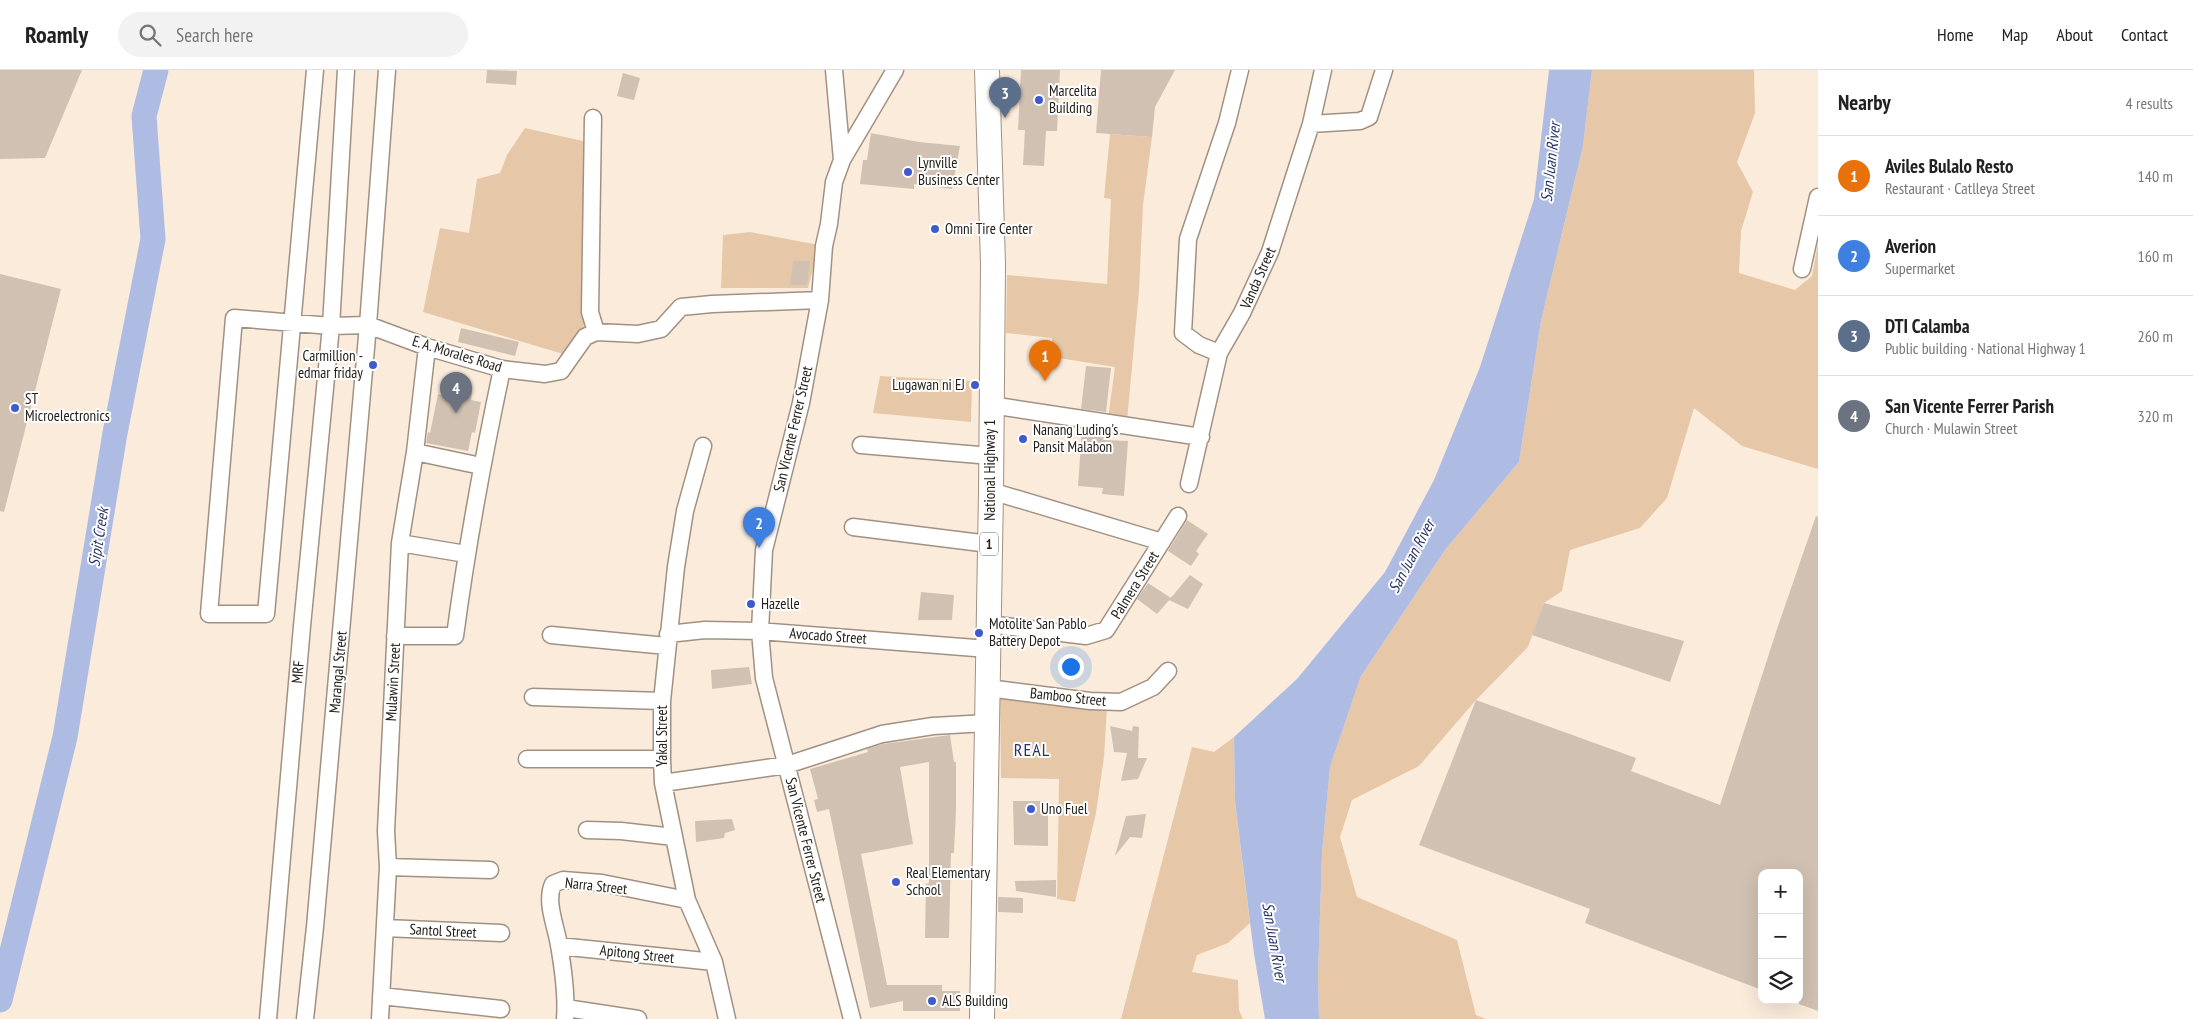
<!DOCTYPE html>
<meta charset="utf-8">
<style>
body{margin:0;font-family:"PT Sans Narrow",sans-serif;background:#f2f2f2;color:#222}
.controls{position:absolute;right:15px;bottom:15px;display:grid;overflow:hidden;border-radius:10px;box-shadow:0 5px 20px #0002}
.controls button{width:45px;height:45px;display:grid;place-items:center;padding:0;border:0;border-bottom:1px solid #e0e0e0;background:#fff;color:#222;font:25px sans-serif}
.you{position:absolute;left:1070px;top:596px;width:18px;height:18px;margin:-12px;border:4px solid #fff;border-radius:50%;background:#1a73e8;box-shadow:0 0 0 8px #1a73e833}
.badge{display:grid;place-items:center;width:32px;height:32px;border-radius:50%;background:#3f5acc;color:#fff;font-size:16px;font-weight:700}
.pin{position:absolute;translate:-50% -41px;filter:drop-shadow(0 1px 2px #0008)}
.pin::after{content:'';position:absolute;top:26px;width:18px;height:15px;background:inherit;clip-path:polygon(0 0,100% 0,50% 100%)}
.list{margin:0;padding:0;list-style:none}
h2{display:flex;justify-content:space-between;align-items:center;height:65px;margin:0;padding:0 20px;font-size:21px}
h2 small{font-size:16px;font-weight:400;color:#767676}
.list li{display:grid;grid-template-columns:32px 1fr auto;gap:15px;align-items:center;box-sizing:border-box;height:80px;padding:0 20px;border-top:1px solid #e0e0e0}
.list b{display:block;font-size:19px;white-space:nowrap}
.list p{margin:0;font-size:16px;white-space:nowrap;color:#767676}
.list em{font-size:16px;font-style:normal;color:#767676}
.icon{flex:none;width:28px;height:28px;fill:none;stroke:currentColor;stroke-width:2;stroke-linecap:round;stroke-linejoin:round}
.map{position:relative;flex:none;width:1818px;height:949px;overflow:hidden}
header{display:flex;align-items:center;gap:30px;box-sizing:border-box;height:70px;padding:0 25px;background:#fff;border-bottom:1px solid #e0e0e0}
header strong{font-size:24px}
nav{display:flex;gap:28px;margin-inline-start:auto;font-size:18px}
.search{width:350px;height:45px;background:#f2f2f2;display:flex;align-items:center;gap:12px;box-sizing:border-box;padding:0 18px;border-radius:28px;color:#767676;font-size:19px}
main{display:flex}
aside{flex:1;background:#fff}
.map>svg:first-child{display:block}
</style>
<header>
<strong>Roamly</strong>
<div class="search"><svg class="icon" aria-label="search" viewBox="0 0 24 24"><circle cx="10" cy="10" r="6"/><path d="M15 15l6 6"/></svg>Search here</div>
<nav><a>Home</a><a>Map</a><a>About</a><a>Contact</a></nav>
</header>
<main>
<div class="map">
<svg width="1818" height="949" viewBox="0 0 1818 949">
<rect width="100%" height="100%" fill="#fbebdb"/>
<path fill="#e6c8a8" d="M 1592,0 L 1754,0 L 1755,43 L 1737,92 L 1753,122 L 1741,161 L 1739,203 L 1795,220 L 1812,206 L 1818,173 L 1818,399 L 1742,376 L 1694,338 L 1667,428 L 1640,458 L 1570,480 L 1562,521 L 1544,533 L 1528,577 L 1476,630 L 1419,696 L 1352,730 L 1340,767 L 1357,827 L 1457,870 L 1476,945 L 1486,949 L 1319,949 L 1318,906 L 1322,784 L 1330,697 L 1361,606 L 1445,480 L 1519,392 L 1541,251 L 1583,76 Z
M 525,58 L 587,72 L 581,230 L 584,257 L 563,284 L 423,242 L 440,158 L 469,163 L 477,109 L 500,103 L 507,85 Z
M 1110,64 L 1152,67 L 1143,135 L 1139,221 L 1127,351 L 1108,349 L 1115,297 L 1053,287 L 1052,268 L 1006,263 L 1007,205 L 1107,214 L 1111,129 L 1104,128 Z
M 750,162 L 819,175 L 808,218 L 721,218 L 723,165 Z
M 880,306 L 972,311 L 971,352 L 873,343 Z
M 1000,625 L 1107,638 L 1104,687 L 1096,743 L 1075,832 L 1057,829 L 1059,709 L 1001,708 Z
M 1234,667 L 1235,731 L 1250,853 L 1228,873 L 1197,885 L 1192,902 L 1238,910 L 1239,940 L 1243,949 L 1121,949 L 1192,677 L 1214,682 Z"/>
<path fill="#aebce3" d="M 1549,0 L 1592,0 L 1583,76 L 1541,251 L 1519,392 L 1445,480 L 1361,606 L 1330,697 L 1322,784 L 1318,906 L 1319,949 L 1265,949 L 1254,884 L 1235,731 L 1234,667 L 1297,609 L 1385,502 L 1434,410 L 1480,297 L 1534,129 Z"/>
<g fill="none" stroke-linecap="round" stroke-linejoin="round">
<path stroke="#aebce3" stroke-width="25" d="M 0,930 L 65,667 L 115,363 L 153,169 L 144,46 L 156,0"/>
</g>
<path fill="#d0c1b2" d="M 0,0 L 82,0 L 45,88 L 0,89 Z
M 487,0 L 517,1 L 516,15 L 486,13 Z
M 1021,0 L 1060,0 L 1057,61 L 1046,61 L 1044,96 L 1023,95 L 1025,60 L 1018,60 Z
M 1101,0 L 1175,0 L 1155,37 L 1152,67 L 1096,63 Z
M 623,3 L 640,8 L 634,30 L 617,26 Z
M 871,63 L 919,72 L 960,76 L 952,119 L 914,114 L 914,119 L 860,114 L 863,90 L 867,90 Z
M 793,191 L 810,191 L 807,215 L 790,215 Z
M 0,204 L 61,219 L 4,442 L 0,441 Z
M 461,258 L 519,272 L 515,286 L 458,272 Z
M 1086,296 L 1111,298 L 1106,342 L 1081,339 Z
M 450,317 L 472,321 L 471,330 L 481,332 L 475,363 L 472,362 L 468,381 L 426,373 L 428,362 L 430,363 L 438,324 L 448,326 Z
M 1082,359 L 1104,362 L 1103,370 L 1128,371 L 1124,426 L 1102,424 L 1103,418 L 1078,416 Z
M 1816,446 L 1818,447 L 1818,941 L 1799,934 L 1799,803 L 1762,803 L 1762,920 L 1585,853 L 1590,839 L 1419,775 L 1476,630 L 1636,688 L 1631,701 L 1720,735 L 1777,559 Z
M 1187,450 L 1208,464 L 1196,481 L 1199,484 L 1191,496 L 1168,481 Z
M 1190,505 L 1203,514 L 1188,539 L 1169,530 Z
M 1148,513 L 1171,528 L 1157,544 L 1137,529 Z
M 921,522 L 954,525 L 952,550 L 918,550 Z
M 1544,533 L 1684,571 L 1670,612 L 1532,565 Z
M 749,597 L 752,614 L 712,619 L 711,600 Z
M 1110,656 L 1132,661 L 1133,656 L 1139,657 L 1138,688 L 1147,688 L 1138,709 L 1121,711 L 1127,683 L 1114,682 Z
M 950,665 L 954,692 L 956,692 L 956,740 L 954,783 L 951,783 L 949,868 L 925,868 L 926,814 L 929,813 L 929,692 L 900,697 L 913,774 L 861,784 L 887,915 L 942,915 L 942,921 L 960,921 L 960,941 L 903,941 L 903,931 L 870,938 L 829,739 L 817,742 L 814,730 L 818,729 L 810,699 L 868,682 L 867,679 L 883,674 Z
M 1013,731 L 1048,731 L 1048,776 L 1014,775 Z
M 1146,744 L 1142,768 L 1130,767 L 1115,786 L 1126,746 Z
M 732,749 L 735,760 L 725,763 L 724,768 L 696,772 L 695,751 Z
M 1056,810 L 1056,827 L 1016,821 L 1015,811 Z
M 998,827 L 1023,828 L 1023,843 L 998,842 Z"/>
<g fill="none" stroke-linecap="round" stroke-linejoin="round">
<g stroke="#a09183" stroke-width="19">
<path id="minor" d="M 315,0 L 266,544 L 209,544 L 234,248 L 331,256 L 368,255 L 427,277 L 502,299 L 545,304 L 561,301 L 585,267 L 596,262 L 638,264 L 661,259 L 681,237 L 712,234 L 820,230
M 834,0 L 842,90 L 834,112 L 829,154 L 824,176 L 820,230 L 801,333 L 764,480 L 760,561 L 764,608 L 852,949
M 593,48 L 590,242 L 596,262
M 1311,54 L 1360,51 L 1369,47 L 1384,0
M 842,90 L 895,0
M 1802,199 L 1818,127
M 1219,283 L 1199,275 L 1183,263 L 1188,169 L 1227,53 L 1240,0
M 991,335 L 1201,367
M 861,375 L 991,386
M 703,376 L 685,441 L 676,497 L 662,631 L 662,689 L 663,713 L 687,830 L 714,892 L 727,949
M 415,382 L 481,396
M 1189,414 L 1219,283 L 1242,243 L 1270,182 L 1311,54 L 1323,0
M 991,421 L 1162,472
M 853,457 L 989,474
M 400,473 L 466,484
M 989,554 L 1086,566 L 1106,560 L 1178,446
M 668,564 L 705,560 L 760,561 L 988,579
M 551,565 L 667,576
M 395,566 L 455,566 C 467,476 483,388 502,299
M 988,618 L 1090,631 L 1121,632 L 1153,617 L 1168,601
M 533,627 L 662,631
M 527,689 L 662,689
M 663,713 L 787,695 L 882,664 L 933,656 L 987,653
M 587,760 L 621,761 L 674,767
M 388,797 L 490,800
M 385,858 L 501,863
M 559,876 L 714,892
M 381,926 L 501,939
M 566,938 L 638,949
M 268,949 L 302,556 L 331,256 L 346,0
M 305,949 L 315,857 L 368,255 L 387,0
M 380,949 L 388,797 L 386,761 L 400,473 L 415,382 L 427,277
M 565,949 C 567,925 563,898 559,875 C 556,856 545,832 553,814 L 563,810 L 602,813 L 687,830"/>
</g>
<g stroke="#a09183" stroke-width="26">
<path id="highway" d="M 982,949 L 991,421 L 993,194 L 987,0"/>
</g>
<use href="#minor" stroke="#fff" stroke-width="16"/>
<use href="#highway" stroke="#fff" stroke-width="24"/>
</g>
<g fill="#3f5acc" stroke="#fff" stroke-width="2">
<circle cx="1039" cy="30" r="5"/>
<circle cx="908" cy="102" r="5"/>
<circle cx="935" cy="159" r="5"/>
<circle cx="373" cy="295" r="5"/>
<circle cx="975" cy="315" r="5"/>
<circle cx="15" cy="338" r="5"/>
<circle cx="1023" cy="369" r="5"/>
<circle cx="751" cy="534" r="5"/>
<circle cx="979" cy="563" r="5"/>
<circle cx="1031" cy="739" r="5"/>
<circle cx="896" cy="812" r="5"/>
<circle cx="932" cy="931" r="5"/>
</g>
<g text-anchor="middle" stroke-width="4" stroke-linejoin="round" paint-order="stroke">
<rect fill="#fff" stroke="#66635f" stroke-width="1" x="980" y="462.5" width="18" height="23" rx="4"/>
<g font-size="14" font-weight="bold" fill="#25201a">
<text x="989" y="479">1</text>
</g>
<g font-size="15" fill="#25201a" stroke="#fff" text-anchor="start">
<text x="1049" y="26">Marcelita<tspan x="1049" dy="17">Building</tspan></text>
<text x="918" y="98">Lynville<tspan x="918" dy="17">Business Center</tspan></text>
<text x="945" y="164">Omni Tire Center</text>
<text x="363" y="291" text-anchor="end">Carmillion -<tspan x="363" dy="17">edmar friday</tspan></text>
<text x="965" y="320" text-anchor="end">Lugawan ni EJ</text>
<text x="25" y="334">ST<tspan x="25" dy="17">Microelectronics</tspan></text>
<text x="1033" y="365">Nanang Luding's<tspan x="1033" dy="17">Pansit Malabon</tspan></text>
<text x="761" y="539">Hazelle</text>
<text x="989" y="559">Motolite San Pablo<tspan x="989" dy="17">Battery Depot</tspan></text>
<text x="1041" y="744">Uno Fuel</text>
<text x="906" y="808">Real Elementary<tspan x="906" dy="17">School</tspan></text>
<text x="942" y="936">ALS Building</text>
</g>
<g font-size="15" fill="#25201a" stroke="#fff">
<text transform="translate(1258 208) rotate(-66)" y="5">Vanda Street</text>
<text transform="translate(457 284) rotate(17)" y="5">E. A. Morales Road</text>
<text transform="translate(793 359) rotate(-77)" y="5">San Vicente Ferrer Street</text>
<text transform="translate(990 400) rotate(-90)" y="5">National Highway 1</text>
<text transform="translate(1135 515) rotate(-58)" y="5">Palmera Street</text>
<text transform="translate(828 566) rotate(4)" y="5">Avocado Street</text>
<text transform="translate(298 602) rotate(-85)" y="5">MRF</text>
<text transform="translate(338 602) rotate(-85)" y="5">Marangal Street</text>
<text transform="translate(393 612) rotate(-87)" y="5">Mulawin Street</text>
<text transform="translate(1068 627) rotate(6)" y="5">Bamboo Street</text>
<text transform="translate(662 666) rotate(-90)" y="5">Yakal Street</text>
<text transform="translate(806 770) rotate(76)" y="5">San Vicente Ferrer Street</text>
<text transform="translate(596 816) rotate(6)" y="5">Narra Street</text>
<text transform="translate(443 861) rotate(3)" y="5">Santol Street</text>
<text transform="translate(637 884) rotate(6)" y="5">Apitong Street</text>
</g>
<g font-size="16" font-style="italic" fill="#273566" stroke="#fff">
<text transform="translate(1550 92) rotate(-84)" y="6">San Juan River</text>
<text transform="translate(98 467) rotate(-81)" y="6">Sipit Creek</text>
<text transform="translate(1411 486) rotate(-62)" y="6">San Juan River</text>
<text transform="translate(1275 872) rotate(80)" y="6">San Juan River</text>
</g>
<g font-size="18" letter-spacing="1" fill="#25346d" stroke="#fff">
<text x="1032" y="686">REAL</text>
</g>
</g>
</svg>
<div class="controls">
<button>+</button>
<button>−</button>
<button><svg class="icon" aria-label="layers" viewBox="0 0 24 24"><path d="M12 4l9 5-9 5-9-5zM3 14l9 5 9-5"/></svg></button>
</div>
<div class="you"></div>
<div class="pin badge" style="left:1045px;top:311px;background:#e8710a">1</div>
<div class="pin badge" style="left:759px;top:478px;background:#3f7fe0">2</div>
<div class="pin badge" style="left:1005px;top:48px;background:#5c6f8a">3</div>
<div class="pin badge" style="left:456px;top:343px;background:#6b7280">4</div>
</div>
<aside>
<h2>Nearby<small>4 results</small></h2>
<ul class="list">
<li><span class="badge" style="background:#e8710a">1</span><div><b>Aviles Bulalo Resto</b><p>Restaurant · Catlleya Street</p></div><em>140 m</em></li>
<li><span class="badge" style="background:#3f7fe0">2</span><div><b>Averion</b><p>Supermarket</p></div><em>160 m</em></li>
<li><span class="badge" style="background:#5c6f8a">3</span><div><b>DTI Calamba</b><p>Public building · National Highway 1</p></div><em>260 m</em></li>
<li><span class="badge" style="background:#6b7280">4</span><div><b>San Vicente Ferrer Parish</b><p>Church · Mulawin Street</p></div><em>320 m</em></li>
</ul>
</aside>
</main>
